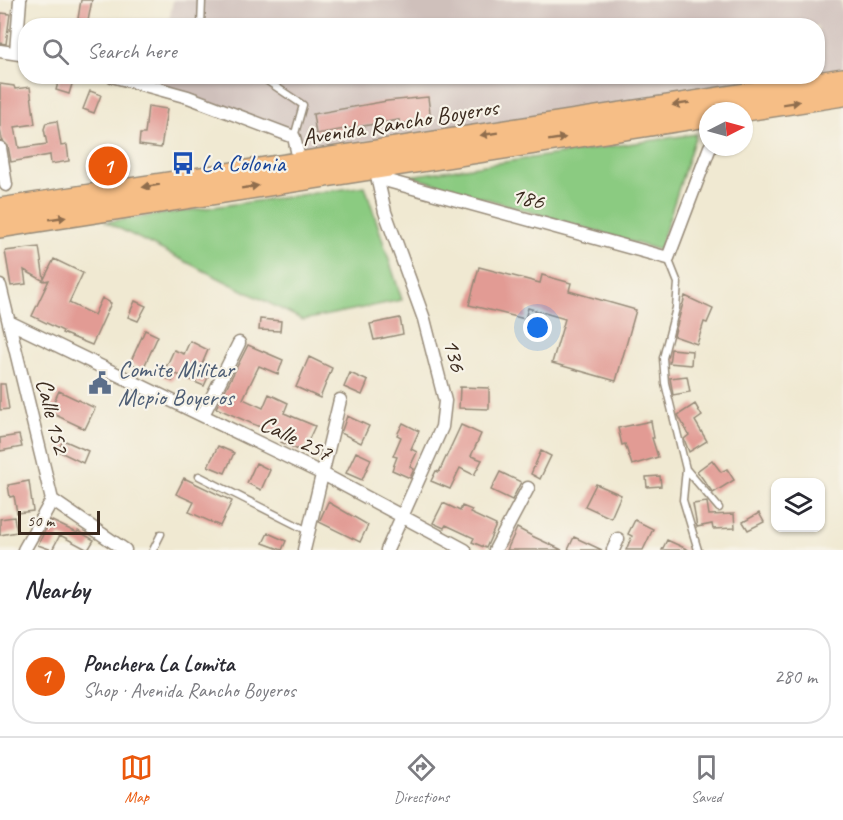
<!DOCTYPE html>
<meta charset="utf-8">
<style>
body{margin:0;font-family:Caveat,sans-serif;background:#f7f7f7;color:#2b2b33}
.controls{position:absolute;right:18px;bottom:18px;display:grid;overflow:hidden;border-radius:12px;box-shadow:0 2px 4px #0004}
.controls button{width:54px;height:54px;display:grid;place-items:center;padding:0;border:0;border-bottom:2px solid #e1e1e2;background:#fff;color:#2b2b33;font:30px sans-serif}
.compass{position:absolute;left:699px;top:102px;width:54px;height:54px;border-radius:50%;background:#fff;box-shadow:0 2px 4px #0004;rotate:84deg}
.scale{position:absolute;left:18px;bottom:15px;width:82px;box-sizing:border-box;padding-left:6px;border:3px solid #3b2a1e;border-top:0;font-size:16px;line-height:21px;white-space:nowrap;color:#3b2a1e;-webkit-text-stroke:4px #f7f3e8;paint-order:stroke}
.you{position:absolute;left:538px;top:328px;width:21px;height:21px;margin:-15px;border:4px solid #fff;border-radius:50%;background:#1a73e8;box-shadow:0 0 0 9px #1a73e833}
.badge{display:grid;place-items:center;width:39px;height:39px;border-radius:50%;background:#ea580c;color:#fff;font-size:20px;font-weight:700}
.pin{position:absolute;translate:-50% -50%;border:3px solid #fff;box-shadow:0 2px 6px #0006}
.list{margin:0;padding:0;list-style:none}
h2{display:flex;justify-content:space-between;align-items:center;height:78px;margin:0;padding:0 24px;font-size:26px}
h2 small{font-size:20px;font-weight:400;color:#7c7c81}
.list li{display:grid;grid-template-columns:39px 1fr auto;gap:18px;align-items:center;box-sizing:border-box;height:96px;margin:0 12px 12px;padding:0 12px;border:2px solid #e1e1e2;border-radius:24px}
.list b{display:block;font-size:22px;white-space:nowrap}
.list p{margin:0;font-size:20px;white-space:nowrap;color:#7c7c81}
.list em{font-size:20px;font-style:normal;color:#7c7c81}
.icon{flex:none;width:33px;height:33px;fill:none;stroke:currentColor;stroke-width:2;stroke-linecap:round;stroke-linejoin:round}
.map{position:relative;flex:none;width:843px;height:550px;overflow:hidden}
.search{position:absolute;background:#fff;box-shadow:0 2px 4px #0004;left:18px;right:18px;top:18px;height:66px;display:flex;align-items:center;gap:15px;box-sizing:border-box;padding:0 21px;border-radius:24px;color:#7c7c81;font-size:22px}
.sheet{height:186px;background:#fff}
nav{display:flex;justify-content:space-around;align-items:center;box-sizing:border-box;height:84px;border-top:2px solid #e1e1e2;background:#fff;font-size:16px;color:#7c7c81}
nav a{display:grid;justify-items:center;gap:3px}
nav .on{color:#ea580c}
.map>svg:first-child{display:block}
</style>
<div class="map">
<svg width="843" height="550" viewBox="0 0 843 550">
<rect width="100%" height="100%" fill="#f7f3e8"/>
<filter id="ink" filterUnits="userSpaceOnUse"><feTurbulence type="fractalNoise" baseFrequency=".0167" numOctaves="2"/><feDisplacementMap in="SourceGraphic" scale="12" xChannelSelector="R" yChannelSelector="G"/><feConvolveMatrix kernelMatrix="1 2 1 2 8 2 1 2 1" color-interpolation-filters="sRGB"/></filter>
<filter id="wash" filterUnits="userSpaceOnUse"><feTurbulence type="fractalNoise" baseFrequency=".008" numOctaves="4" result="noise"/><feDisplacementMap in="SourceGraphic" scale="24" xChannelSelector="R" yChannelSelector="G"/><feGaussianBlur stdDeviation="1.35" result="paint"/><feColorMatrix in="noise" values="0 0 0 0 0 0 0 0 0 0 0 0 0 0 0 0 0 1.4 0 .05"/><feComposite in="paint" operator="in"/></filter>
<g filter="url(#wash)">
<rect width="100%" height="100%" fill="#f0e9d2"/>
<path fill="#cfc0bb" d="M 173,0 L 840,0 L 843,17 L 843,70 L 818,74 L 818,26 L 168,26 Z
M 158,76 L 802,77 L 593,112 L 297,150 L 294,137 L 156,88 Z"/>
<path fill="#8bcb81" stroke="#637a50" stroke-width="1.5" d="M 696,134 L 659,250 L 410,176 Z
M 365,186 L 402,300 L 303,320 L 106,222 Z"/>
<g id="blocks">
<path fill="#e29b94" d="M 81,0 L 92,0 L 88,21 L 78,19 Z
M 1,13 L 10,14 L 6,44 L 0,43 Z
M 60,76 L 73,81 L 69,94 L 56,90 Z
M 0,84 L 14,86 L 15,89 L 30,87 L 35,124 L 15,127 L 19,148 L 47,144 L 44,129 L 46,123 L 57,121 L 61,146 L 67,145 L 69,161 L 51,164 L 50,155 L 11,162 L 8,146 L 2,140 L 0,130 Z
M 90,91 L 101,95 L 94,113 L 83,109 Z
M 428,97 L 431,121 L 399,124 L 399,120 L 316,134 L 313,114 L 387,101 Z
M 148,106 L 167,109 L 161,148 L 139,145 L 140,134 L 145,134 Z
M 39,247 L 44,279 L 54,259 L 83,273 L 69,303 L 94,315 L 102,298 L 111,303 L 92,345 L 62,333 L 63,331 L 32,316 L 49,280 L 44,281 L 24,270 L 26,284 L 11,286 L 5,251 Z
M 479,267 L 540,283 L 542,275 L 571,283 L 569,291 L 636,310 L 616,381 L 552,363 L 565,319 L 528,308 L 525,319 L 469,305 Z
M 685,296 L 713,309 L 707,323 L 704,322 L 697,344 L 674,336 Z
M 135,301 L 146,306 L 138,321 L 128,317 Z
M 400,318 L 403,334 L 374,340 L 370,324 Z
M 260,319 L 281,321 L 280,331 L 259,330 Z
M 145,330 L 158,336 L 143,369 L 130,363 Z
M 190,341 L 208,350 L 199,371 L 209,375 L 204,386 L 176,374 L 172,381 L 162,376 L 174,350 L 184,354 Z
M 248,345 L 283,360 L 278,374 L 259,366 L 243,399 L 263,408 L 269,394 L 288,403 L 284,413 L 315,426 L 303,452 L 281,442 L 283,437 L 216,408 Z
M 671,349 L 692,351 L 691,365 L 669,363 Z
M 309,357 L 332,368 L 320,398 L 296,387 Z
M 350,373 L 368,381 L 362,395 L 344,387 Z
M 687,376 L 690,392 L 673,395 L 670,378 Z
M 0,384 L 5,384 L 9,409 L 0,410 Z
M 460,387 L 489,388 L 489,409 L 459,408 Z
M 59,391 L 95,408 L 85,429 L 49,412 Z
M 695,404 L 702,416 L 695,421 L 707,441 L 689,452 L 684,439 L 689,435 L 678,415 Z
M 347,416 L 369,426 L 361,443 L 341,433 Z
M 651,421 L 654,438 L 652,438 L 658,457 L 632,465 L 625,444 L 622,445 L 618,428 Z
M 403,423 L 419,431 L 411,449 L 417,452 L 410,467 L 414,469 L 410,478 L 392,470 L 397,457 L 393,456 L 401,437 L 397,435 Z
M 461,425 L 481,434 L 471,456 L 482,460 L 474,475 L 460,468 L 450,489 L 431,481 L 436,471 L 439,472 Z
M 19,435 L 22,447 L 0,451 L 0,438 Z
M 63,440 L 88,451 L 83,463 L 58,451 Z
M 218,446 L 234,453 L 225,473 L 208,466 Z
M 541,451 L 551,456 L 540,479 L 531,474 Z
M 356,452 L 371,459 L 362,480 L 346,473 Z
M 712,460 L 721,472 L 727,469 L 734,480 L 713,493 L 697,471 Z
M 256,463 L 270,470 L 261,490 L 247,483 Z
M 500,472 L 521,482 L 512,500 L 491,490 Z
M 660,476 L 661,486 L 647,487 L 646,477 Z
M 184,478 L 232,501 L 220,526 L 189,512 L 194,502 L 176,494 Z
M 29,481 L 33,511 L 17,513 L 14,496 L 10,497 L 8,485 Z
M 596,484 L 621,495 L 611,518 L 585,506 Z
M 328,502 L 368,525 L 360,542 L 319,522 Z
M 707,502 L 709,515 L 734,514 L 735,528 L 713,529 L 712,524 L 697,527 L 693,504 Z
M 443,503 L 460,511 L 462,506 L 472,510 L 470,513 L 496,525 L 486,548 L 472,542 L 474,538 L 446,525 L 444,528 L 433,523 Z
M 759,513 L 764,522 L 748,530 L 743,522 Z
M 14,517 L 17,532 L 0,535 L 0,519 Z
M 50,520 L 77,533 L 78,531 L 94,540 L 88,550 L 60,535 L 52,550 L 38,545 Z
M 635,520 L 653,529 L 643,550 L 626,550 L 632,536 L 628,534 Z
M 517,528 L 532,536 L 562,550 L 507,550 Z
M 268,533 L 286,541 L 282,550 L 263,543 Z
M 574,537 L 602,550 L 568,550 Z
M 667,540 L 689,550 L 662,550 Z"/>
</g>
</g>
<g filter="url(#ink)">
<use href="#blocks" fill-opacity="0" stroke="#968a78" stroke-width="1.5"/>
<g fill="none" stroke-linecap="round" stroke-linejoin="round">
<g stroke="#968a78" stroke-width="9">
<path id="service" d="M 201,26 L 202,0
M 260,76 L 303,105 L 294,137
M 668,258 L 678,283 L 676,308 L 663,358 L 665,383 L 686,469 L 683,500 L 698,550
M 686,469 L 719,508
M 199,476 L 308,531
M 153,550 L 161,534"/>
</g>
<g stroke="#968a78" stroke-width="15">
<path id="minor" d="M 0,51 L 26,55
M 16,52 L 20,0
M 112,76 L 188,97 L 294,137 L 300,164
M 0,148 L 6,185
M 376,172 L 385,212 L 424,319 L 445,401 L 442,427 L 387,550
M 377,178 L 668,258 L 710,147
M 0,286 L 52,500 L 24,550
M 9,322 L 323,474 L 465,550
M 203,415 L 239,343
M 52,500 L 125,550
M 304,550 L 340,400
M 495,550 L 528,488
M 613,550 L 618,539"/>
</g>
<g stroke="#968a78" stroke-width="24">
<path id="trunk" d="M 740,111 L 843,95
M 0,209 L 843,79
M 0,227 L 708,116"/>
</g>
<use href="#service" stroke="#fff" stroke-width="6"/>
<use href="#minor" stroke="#fff" stroke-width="12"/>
<use href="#trunk" stroke="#f6be86" stroke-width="21"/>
</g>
<defs><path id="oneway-solid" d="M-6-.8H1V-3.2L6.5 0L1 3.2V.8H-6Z" transform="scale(1.5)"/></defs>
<g fill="#8f6d4d">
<use href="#oneway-solid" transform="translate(791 103) rotate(-9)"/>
<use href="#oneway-solid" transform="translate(681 104) rotate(171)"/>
<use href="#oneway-solid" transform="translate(489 134) rotate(171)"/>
<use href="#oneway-solid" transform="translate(557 139) rotate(-9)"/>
<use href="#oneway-solid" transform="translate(151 186) rotate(171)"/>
<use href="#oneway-solid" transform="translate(250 187) rotate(-9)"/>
<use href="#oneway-solid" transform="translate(58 218) rotate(-9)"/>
</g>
</g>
<defs>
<g id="bus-bare" transform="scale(1.8)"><path d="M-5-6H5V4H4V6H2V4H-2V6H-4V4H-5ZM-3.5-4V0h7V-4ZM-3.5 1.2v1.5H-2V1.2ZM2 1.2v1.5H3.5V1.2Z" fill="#1a4fb4" stroke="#f7f3e8" stroke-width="2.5" paint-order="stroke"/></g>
<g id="civic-bare" transform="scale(1.8)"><path d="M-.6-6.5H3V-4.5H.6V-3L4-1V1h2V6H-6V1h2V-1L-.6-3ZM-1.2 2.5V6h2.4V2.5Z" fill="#5c6f8a" stroke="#f7f3e8" stroke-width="2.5" paint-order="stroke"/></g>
</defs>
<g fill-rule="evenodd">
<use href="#bus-bare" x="183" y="163"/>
<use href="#civic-bare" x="100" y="383"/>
</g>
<g text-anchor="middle" stroke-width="4.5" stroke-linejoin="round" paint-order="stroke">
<g font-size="24" fill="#3b2a1e" stroke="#f7f3e8">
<text transform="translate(400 122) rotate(-9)" y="8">Avenida Rancho Boyeros</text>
<text transform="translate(528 198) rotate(15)" y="8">186</text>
<text transform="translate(455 355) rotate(76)" y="8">136</text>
<text transform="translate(53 416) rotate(76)" y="8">Calle 152</text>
<text transform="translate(296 438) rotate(26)" y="8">Calle 257</text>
</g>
<g font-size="24" fill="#164399" stroke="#f7f3e8" text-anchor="start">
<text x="201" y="171">La Colonia</text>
</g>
<g font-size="24" fill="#4e5e75" stroke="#f7f3e8" text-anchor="start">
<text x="118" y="377">Comite Militar<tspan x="118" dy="28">Mcpio Boyeros</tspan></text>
</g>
</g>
</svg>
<div class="controls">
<button><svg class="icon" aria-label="layers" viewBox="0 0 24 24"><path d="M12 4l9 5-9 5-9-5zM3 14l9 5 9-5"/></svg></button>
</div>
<svg class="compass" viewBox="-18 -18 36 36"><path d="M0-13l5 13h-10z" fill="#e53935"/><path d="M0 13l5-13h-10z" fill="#7c7c81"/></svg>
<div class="scale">50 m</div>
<div class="you"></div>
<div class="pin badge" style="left:108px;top:166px">1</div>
<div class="search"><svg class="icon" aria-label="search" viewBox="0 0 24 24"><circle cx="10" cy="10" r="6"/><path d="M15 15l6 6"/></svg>Search here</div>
</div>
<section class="sheet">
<h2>Nearby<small></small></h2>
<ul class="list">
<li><span class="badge">1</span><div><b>Ponchera La Lomita</b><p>Shop · Avenida Rancho Boyeros</p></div><em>280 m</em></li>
</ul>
</section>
<nav>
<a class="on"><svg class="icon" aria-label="map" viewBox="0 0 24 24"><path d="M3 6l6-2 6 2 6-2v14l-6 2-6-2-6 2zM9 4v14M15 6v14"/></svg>Map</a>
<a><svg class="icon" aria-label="directions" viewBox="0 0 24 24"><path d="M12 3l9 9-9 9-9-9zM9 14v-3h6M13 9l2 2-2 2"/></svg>Directions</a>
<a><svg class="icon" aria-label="saved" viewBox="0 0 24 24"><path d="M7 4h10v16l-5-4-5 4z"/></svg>Saved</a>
</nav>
